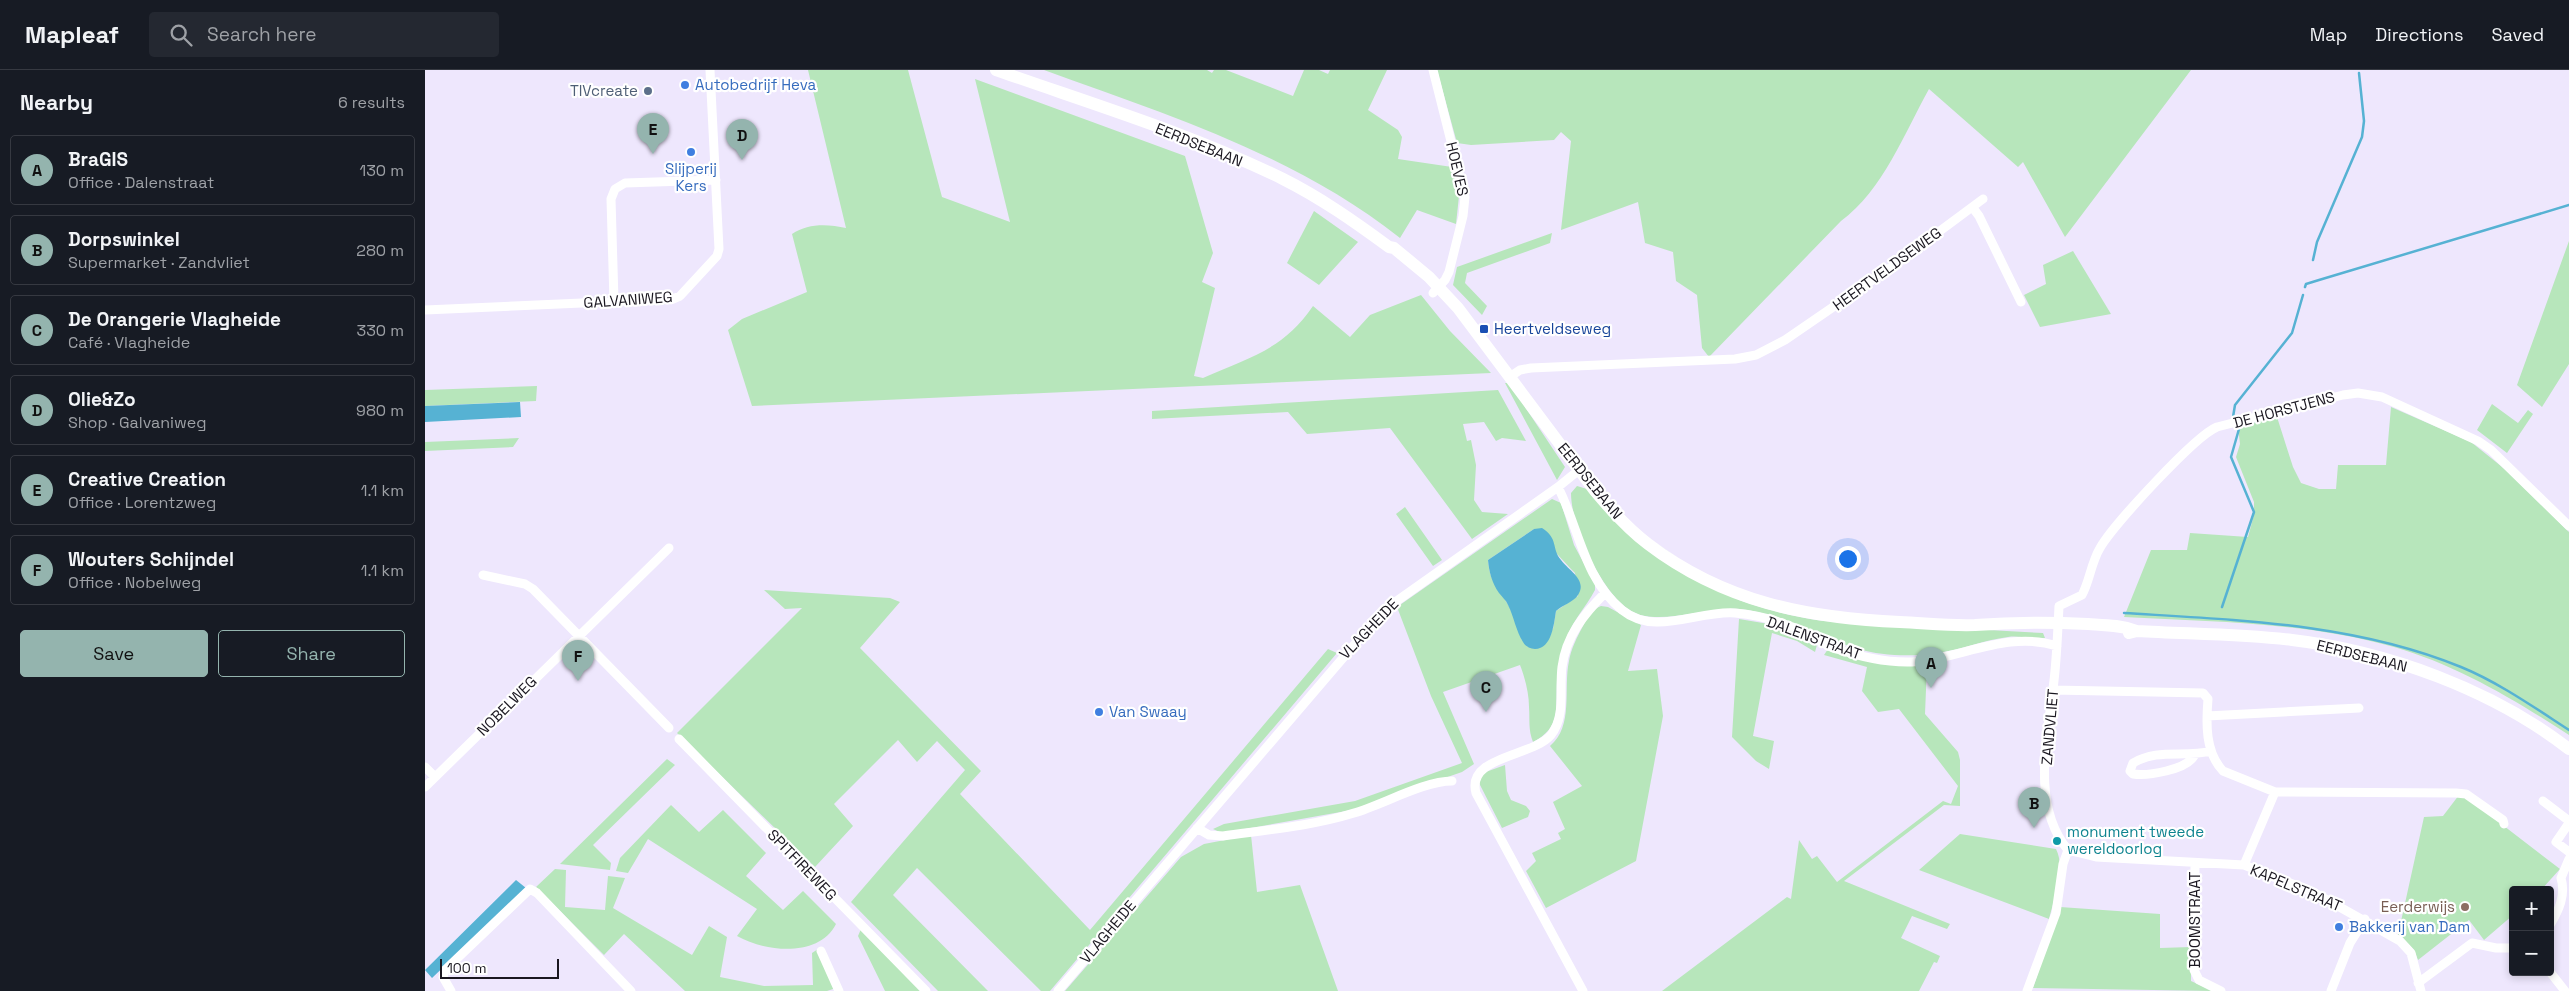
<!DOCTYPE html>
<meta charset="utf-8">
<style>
body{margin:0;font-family:"Space Grotesk",sans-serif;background:#242831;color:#f1f3f6}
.controls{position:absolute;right:15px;bottom:15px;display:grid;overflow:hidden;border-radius:5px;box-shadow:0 2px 8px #0003}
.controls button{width:45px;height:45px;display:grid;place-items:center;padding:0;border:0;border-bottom:1px solid #363941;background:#171b24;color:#f1f3f6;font:25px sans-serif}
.scale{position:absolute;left:15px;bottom:12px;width:119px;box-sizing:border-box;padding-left:5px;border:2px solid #1a1720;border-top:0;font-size:14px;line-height:18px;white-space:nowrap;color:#1a1720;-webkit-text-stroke:4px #fff;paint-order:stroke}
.you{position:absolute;left:1422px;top:488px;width:18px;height:18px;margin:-12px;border:4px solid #fff;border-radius:50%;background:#1a73e8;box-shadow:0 0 0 8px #1a73e833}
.badge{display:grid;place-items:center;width:32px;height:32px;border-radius:50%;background:#94b4ae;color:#111;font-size:16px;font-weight:700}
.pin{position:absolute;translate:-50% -41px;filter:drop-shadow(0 1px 2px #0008)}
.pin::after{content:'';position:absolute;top:26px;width:18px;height:15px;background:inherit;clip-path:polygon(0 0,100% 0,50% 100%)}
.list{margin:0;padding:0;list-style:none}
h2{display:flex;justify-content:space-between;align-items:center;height:65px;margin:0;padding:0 20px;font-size:21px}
h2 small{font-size:16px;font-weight:400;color:#9ea1a6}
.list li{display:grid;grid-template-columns:32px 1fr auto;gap:15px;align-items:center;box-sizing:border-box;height:70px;margin:0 10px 10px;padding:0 10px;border:1px solid #363941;border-radius:5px}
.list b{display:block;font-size:19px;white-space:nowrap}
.list p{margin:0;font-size:16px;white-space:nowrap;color:#9ea1a6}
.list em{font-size:16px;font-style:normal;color:#9ea1a6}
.actions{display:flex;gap:10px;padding:15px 20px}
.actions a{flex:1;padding:11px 0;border:1px solid #94b4ae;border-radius:5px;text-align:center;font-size:18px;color:#94b4ae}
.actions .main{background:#94b4ae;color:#111}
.icon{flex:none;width:28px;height:28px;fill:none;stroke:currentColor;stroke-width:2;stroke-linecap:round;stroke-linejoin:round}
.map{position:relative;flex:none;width:2144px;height:921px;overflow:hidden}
header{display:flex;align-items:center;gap:30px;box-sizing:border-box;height:70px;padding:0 25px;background:#171b24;border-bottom:1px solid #363941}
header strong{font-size:24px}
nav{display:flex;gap:28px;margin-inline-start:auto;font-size:18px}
.search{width:350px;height:45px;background:#242831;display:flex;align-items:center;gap:12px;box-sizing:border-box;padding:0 18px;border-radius:5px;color:#9ea1a6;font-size:19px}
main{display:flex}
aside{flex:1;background:#171b24}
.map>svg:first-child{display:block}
</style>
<header>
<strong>Mapleaf</strong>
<div class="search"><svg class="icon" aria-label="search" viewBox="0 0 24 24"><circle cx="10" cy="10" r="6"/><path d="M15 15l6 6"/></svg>Search here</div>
<nav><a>Map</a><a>Directions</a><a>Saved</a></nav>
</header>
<main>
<aside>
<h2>Nearby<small>6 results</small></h2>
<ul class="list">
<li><span class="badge">A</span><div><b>BraGIS</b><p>Office · Dalenstraat</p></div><em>130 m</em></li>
<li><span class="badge">B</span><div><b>Dorpswinkel</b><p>Supermarket · Zandvliet</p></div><em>280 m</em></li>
<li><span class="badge">C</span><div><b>De Orangerie Vlagheide</b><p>Café · Vlagheide</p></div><em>330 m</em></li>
<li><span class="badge">D</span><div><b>Olie&amp;Zo</b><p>Shop · Galvaniweg</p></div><em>980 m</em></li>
<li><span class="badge">E</span><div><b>Creative Creation</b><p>Office · Lorentzweg</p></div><em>1.1 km</em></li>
<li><span class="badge">F</span><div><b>Wouters Schijndel</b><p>Office · Nobelweg</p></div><em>1.1 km</em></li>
</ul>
<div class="actions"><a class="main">Save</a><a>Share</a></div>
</aside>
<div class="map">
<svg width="2144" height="921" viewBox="0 0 2144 921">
<rect width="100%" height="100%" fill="#eee7fd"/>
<path fill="#b7e6bb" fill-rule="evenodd" d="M 383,0 L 483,0 L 517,127 L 585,152 L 550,9 L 760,86 L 788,183 L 777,212 L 790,218 L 769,306 L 778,308 C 825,287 858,280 888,236 L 925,267 L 945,245 L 996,225 L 1025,261 L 1066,303 L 327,336 L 303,260 L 317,249 L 382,222 L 367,164 C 383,153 403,154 421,158 Z
M 619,0 L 782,0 L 787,3 L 789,0 L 801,0 L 868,26 L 879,0 L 894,0 L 903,4 L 905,0 L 962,0 L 943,40 L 973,60 L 977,67 L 973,89 L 1027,97 L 1034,126 L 1031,154 L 992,140 L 975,168 C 870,85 743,45 619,0 Z
M 1012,0 L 1766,0 L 1640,167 L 1598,92 L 1593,97 L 1504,19 C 1479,64 1458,120 1416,151 L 1284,287 L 1277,278 L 1272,225 L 1251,211 L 1248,182 L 1220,173 L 1213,132 L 1136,160 L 1146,71 L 1136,62 L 1129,70 L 1046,75 L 1032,73 Z
M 889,141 L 933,172 L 894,215 L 862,193 Z
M 1127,163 L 1125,173 L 1042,203 L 1040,213 L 1062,236 L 1057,245 L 1028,215 L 1032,197 Z
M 2144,171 L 2144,294 L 2117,337 L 2092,315 Z
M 1648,181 L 1686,244 L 1615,257 L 1599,225 L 1621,214 L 1618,195 Z
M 1080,313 L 1084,313 L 1140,397 L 1132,410 Z
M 112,316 L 111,331 L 0,336 L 0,320 Z
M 1073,320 L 1101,371 L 1077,368 L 1071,371 L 1059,352 L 1038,354 L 1042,371 L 1046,370 L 1051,395 L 1049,430 L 1057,442 L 1083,444 L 1047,469 L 965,358 L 882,364 L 863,342 L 727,349 L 727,341 Z
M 2067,334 L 2093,353 L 2103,340 L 2108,344 L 2082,383 L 2052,360 Z
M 1966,337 L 2046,372 L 2081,400 L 2144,462 L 2144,665 C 2090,630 2032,595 1969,577 C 1882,552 1789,552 1699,547 L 1726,480 L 1762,480 L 1765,463 L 1823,467 L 1829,445 L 1829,432 L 1811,387 L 1815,374 L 1813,357 L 1852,347 L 1868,397 L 1876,413 L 1894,419 L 1911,419 L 1913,395 L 1961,395 Z
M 94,368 L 88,377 L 0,381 L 0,372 Z
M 1152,416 L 1162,419 L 1181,439 L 1314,530 C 1342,540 1369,547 1398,551 L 1618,563 L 1620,568 C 1609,570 1595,565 1583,567 C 1559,570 1536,580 1512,583 C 1487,587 1458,586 1433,579 C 1393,567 1357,544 1315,539 C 1283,536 1233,557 1206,541 C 1177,524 1146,457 1146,423 Z
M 1127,429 L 1136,433 L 1149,475 L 1170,514 L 1170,520 C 1161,537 1148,550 1141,569 C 1136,582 1133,596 1132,610 C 1130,638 1137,657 1108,672 C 1103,659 1105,650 1104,637 C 1104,623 1100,608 1095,595 L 1018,622 L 1049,694 L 1037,702 L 927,740 L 797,763 L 788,759 L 799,754 L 930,731 L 1037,693 L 1006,626 L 972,537 ZM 1109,459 C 1124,474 1136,489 1150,503 L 1153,526 L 1131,541 L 1128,559 L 1097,570 C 1092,558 1089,544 1082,533 C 1072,515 1065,513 1063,490 Z
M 980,437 L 1017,490 L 1008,496 L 971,444 Z
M 339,520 L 465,528 L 475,532 L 435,578 L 556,701 L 535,724 L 665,860 L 903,579 L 912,583 L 625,921 L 616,921 L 492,798 L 468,825 L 563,921 L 513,921 L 426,832 L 540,700 L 512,671 L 492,692 L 473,670 L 409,734 L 428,756 L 390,797 L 252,663 L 377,538 L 360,539 Z
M 1176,536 L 1183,537 L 1216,555 L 1203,601 L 1232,599 L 1238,646 L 1211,791 L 1121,838 L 1101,801 L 1111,791 L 1107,783 L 1136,769 L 1133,763 L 1140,759 L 1128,732 L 1157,716 L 1125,676 C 1149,656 1138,619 1144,591 C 1146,579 1152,567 1158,556 C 1162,548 1167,539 1176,536 Z
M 1314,549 L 1350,555 L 1388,570 L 1392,575 L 1390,582 L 1372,571 L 1347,563 L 1328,666 L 1349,671 L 1344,699 L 1331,691 L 1307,667 Z
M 1403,579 L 1502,595 L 1500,644 L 1533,682 L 1535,690 L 1535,736 L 1519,735 L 1419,811 L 1525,854 L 1522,859 L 1487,846 L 1476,868 L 1515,886 L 1512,893 L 1509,892 L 1494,921 L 1237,921 L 1362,827 L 1366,829 L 1374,770 L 1387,789 L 1392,786 L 1412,812 L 1518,731 L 1526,734 L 1533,716 L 1474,639 L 1453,642 L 1437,621 L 1442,597 L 1399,585 Z
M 242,689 L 250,695 L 168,775 L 186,793 L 185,800 L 135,794 Z
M 1080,695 L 1082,721 L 1086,730 L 1101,736 L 1105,741 L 1103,747 L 1077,758 L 1054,713 L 1058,703 Z
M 2034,725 L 2040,726 L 2135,799 L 2116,820 L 2088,820 L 2088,845 L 2059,870 L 2044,850 L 1993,890 L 1989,880 L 1973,865 L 1999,747 L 2018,746 Z
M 246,735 L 274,762 L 298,740 L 341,783 L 321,806 L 358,840 L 378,821 L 411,854 C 394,888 340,882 312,866 L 332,839 L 223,769 L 203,803 L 191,801 L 195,788 Z
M 1535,764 L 1631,779 C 1641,799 1629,828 1624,849 L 1494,800 Z
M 826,765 L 832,822 L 875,815 L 913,921 L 640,921 L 756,787 L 779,774 Z
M 130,799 L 141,800 L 140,837 L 180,840 L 183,806 L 200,808 L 188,838 L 267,885 L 284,856 L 302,867 L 295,907 L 339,916 L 388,915 L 387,883 L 393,879 L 411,918 L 402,921 L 260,921 L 199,864 L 179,885 L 111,817 Z
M 1635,837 L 1735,844 L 1735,878 L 1766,877 L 1766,911 L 1788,921 L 1608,918 Z
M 436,859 L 496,921 L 460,921 L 433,866 Z"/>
<path fill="#56b2d3" d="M 95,332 L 96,347 L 0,352 L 0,336 Z
M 1117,458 C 1134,469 1126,478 1136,490 C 1143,500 1163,510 1153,525 C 1149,532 1137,535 1131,541 C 1129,553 1127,579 1110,579 C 1105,579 1100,576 1098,572 C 1091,561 1089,547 1083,535 C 1081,530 1077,527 1074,523 C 1067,513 1064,502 1063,490 L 1109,459 Z
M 91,810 L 101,818 L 7,908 L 0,900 Z"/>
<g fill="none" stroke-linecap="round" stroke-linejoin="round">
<path stroke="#56b2d3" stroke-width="2.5" d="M 1888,190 L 1892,172 L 1937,67 L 1939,51 L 1934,3
M 1880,217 L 1881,214 L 1894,210 L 2144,135
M 1808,347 L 1810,335 L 1867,263 L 1878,225
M 1797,537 L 1829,442 L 1806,387 L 1814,359
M 1699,543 C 1812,550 1929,553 2036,597 C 2073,612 2110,638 2144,660"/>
<path stroke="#fff" stroke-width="9" d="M 1008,0 L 1040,127 L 1038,146 L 1024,202 L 1020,210 L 1008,223
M 1548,138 L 1554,146 L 1596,232
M 189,231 L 186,129 L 190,119 L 200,113 L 291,110
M 0,240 L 248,229 L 255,226 L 292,186 L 294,179 L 285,0
M 1086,306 L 1095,300 L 1106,298 L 1310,289 L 1331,285 L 1360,270 L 1465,198 L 1558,129
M 1133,417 C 1154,458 1159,509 1197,540 C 1230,567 1273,540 1310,543 C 1334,545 1361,553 1383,564 C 1391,568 1398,574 1406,577 C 1432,586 1459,593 1487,592 C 1536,589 1582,560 1632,576
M 58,505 L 100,514 L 108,519 L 244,658
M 1628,620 L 1778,623 L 1783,629 C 1781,653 1780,682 1798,701 L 1850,722
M 1782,646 L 1934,638
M 254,669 L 501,921
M 1769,686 C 1761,700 1723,706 1708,704 L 1705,701 L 1708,693 C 1733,678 1760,688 1786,681
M 0,697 L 10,707
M 0,717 L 244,478
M 2118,731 L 2144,751
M 2144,753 L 2131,772 L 2144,782
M 772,758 L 784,765 L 798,766 C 841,760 887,756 929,743 C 957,735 999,711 1027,711
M 1643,780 C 1603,732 1625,658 1630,601 C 1632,579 1633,558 1634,536 L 1657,525 C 1665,510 1666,493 1675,478 C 1688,455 1770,366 1792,357 L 1918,325 L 1933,323 L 1957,327 L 2053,371 L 2066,380 L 2144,456
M 1643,780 L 1671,787 L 1819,795 L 1888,822 L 1975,871 L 1986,883 L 1996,921
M 1770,793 L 1769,900 L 1774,910 L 1796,921
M 1819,795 L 1850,722 L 2031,723 L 2041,724 L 2078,750 L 2079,754
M 2125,855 C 2134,840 2141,825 2136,808 L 2144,789
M 396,881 L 414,921
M 2125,902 L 2140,921
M 1993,913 L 2047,873 L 2071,878 L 2088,878
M 26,921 L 18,907 L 20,900 L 105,819 L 112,823 L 206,921
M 633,921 L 959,540 L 1133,417 L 1154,400
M 1158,921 L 1051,723 C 1041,686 1107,687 1126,665 C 1141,646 1134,620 1137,597 C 1141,566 1159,544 1180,523
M 1602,921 L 1631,843 L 1638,794 L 1643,780
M 1906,921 L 1925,873 L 1940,849"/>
<path stroke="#fff" stroke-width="12" d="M 571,0 C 667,34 767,64 858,109 C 896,128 930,152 964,177 L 969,178 L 1004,207 L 1033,238 L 1170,421 C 1186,440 1203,459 1223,474 C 1299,532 1382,548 1475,552 C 1500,553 1525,556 1550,555 C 1588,552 1625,552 1663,554 C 1679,555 1696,555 1712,561
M 1704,563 L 1712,561 C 1763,564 1816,564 1867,570 C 1962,581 2068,620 2144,679"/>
</g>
<g fill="#3f7fe0" stroke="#fff" stroke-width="2">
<circle cx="260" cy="15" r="5"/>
<circle cx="266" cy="82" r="5"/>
<circle cx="674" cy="642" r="5"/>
<circle cx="1914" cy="857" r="5"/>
</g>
<circle fill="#5c6f8a" stroke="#fff" stroke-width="2" cx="223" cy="21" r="5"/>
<rect fill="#1a4fb4" stroke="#fff" stroke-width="2" x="1054" y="254" width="10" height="10" rx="2.5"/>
<circle fill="#0f9aa8" stroke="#fff" stroke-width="2" cx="1632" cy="771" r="5"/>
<circle fill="#8d6e63" stroke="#fff" stroke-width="2" cx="2040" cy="837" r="5"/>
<g text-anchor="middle" stroke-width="4.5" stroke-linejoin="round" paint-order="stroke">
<g font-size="15" fill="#366cbe" stroke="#fff" text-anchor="start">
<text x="270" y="20">Autobedrijf Heva</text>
<text x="266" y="104" text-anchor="middle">Slijperij<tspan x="266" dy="17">Kers</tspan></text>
<text x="684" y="647">Van Swaay</text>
<text x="1924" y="862">Bakkerij van Dam</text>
</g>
<g font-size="15" fill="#4e5e75" stroke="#fff" text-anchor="end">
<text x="213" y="26">TIVcreate</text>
</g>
<g font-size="15" fill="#1a1720" stroke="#fff">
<text transform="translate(774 75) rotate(22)" y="5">EERDSEBAAN</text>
<text transform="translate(1032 99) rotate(77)" y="5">HOEVES</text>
<text transform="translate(1462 199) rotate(-36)" y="5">HEERTVELDSEWEG</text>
<text transform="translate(203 230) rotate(-4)" y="5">GALVANIWEG</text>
<text transform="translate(1859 340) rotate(-15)" y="5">DE HORSTJENS</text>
<text transform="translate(1165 411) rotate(51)" y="5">EERDSEBAAN</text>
<text transform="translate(944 559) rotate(-46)" y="5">VLAGHEIDE</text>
<text transform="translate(1389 568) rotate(20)" y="5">DALENSTRAAT</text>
<text transform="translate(1937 586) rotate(14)" y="5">EERDSEBAAN</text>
<text transform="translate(82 636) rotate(-45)" y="5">NOBELWEG</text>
<text transform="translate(1625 657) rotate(-85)" y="5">ZANDVLIET</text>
<text transform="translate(377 795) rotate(46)" y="5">SPITFIREWEG</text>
<text transform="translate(1871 818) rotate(23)" y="5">KAPELSTRAAT</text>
<text transform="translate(1770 850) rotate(-90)" y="5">BOOMSTRAAT</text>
<text transform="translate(683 862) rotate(-50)" y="5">VLAGHEIDE</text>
</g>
<g font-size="15" fill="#164399" stroke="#fff" text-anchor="start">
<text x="1069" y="264">Heertveldseweg</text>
</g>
<g font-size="15" fill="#0d838f" stroke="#fff" text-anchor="start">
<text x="1642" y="767">monument tweede<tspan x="1642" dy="17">wereldoorlog</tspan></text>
</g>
<g font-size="15" fill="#785e54" stroke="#fff" text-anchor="end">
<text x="2030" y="842">Eerderwijs</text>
</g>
</g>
</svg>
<div class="controls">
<button>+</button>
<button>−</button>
</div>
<div class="scale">100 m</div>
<div class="you"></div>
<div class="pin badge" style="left:1506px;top:618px">A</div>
<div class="pin badge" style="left:1609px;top:758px">B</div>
<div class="pin badge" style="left:1061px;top:642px">C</div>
<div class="pin badge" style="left:317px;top:90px">D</div>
<div class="pin badge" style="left:228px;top:84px">E</div>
<div class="pin badge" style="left:153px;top:611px">F</div>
</div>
</main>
